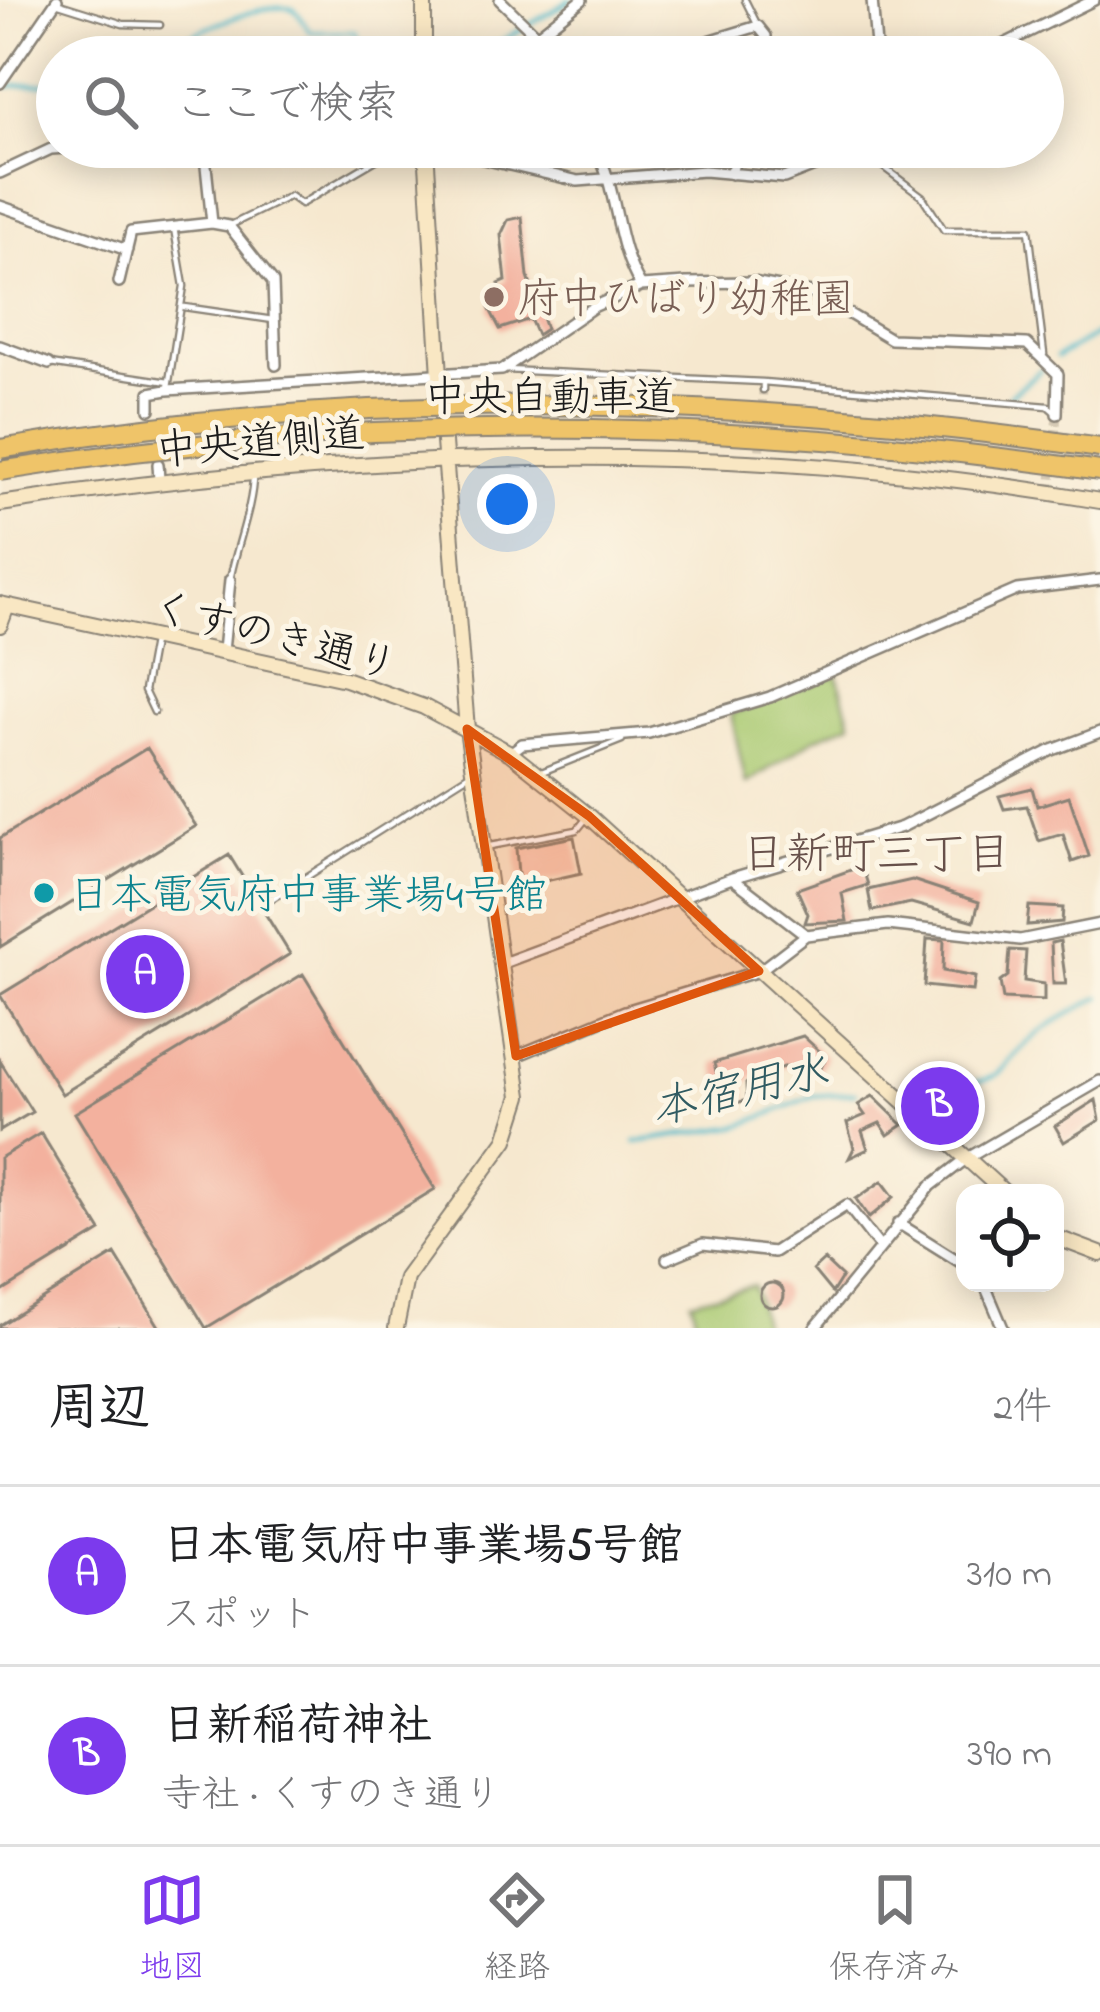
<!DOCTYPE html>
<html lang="ja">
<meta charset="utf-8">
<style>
body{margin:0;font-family:"Indie Flower","Klee One",sans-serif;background:#f2f2f2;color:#202124}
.controls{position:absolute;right:36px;bottom:36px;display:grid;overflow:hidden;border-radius:24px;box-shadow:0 6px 30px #0003}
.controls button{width:108px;height:108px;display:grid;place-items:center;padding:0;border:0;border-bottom:3px solid #e0e0e0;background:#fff;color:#202124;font:60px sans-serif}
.you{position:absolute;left:507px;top:504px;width:42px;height:42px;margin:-30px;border:9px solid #fff;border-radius:50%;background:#1a73e8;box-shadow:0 0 0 18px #1a73e833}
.badge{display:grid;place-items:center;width:78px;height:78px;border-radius:50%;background:#7c3aed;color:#fff;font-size:39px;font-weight:700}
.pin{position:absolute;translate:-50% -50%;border:6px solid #fff;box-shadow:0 3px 12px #0006}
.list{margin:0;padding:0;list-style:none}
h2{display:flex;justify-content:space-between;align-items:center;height:156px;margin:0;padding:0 48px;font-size:51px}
h2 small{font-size:39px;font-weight:400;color:#757577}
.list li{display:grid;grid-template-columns:78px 1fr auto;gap:36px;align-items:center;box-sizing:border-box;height:180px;padding:0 48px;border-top:3px solid #e0e0e0}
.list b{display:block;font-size:45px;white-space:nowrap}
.list p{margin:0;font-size:39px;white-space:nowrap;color:#757577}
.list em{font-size:39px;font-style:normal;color:#757577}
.icon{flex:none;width:66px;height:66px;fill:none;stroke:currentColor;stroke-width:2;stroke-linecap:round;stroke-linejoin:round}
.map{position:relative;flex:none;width:1100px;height:1328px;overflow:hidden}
.search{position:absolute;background:#fff;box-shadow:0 6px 30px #0003;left:36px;right:36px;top:36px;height:132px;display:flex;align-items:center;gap:30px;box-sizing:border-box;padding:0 42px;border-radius:66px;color:#757577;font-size:45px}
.sheet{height:516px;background:#fff}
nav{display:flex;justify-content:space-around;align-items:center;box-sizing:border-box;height:168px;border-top:3px solid #e0e0e0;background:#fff;font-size:33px;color:#757577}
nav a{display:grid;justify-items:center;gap:6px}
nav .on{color:#7c3aed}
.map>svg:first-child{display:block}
</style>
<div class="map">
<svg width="1100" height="1328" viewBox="0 0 1100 1328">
<rect width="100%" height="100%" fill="#fcf5e5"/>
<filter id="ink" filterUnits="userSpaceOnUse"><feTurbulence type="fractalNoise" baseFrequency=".00833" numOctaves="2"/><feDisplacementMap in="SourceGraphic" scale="24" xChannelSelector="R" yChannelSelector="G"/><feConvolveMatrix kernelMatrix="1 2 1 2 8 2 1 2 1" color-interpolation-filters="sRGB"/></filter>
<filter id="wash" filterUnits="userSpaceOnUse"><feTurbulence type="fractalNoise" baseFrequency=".004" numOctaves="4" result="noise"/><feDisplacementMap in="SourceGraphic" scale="48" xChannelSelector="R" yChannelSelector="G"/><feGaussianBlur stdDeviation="2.7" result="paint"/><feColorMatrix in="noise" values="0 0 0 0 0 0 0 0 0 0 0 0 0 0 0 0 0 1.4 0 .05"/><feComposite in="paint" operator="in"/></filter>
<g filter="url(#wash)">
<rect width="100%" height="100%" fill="#f6e8cf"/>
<path fill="#aaca73" stroke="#637348" stroke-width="3" d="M 837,674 L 851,723 L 815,738 L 746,784 L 731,714 Z
M 753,1285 L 764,1328 L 698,1328 L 691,1301 Z"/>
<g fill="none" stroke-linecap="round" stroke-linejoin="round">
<path stroke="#4ebaca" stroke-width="4.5" d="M 151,57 C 177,40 260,0 293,9 C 300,14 306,26 311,32 L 355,32 L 358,49 L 375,57
M 458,57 L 485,51 L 571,0
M 8,86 L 57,83
M 1057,357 L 1100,333
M 1010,395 L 1041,370
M 949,1086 C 1004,1080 991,1077 1027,1043 C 1046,1024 1077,1010 1100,997
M 636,1142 L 740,1126 L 813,1096 L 855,1093"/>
</g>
<g id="blocks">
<path fill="#f3b19e" d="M 522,217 L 528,277 L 546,329 L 537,335 L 530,319 L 500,329 L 489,308 L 501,292 L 499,284 L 506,281 L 501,235 L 508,220 Z
M 147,748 L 196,826 L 0,947 L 0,838 Z
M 1032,788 L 1037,806 L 1069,796 L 1089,856 L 1072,862 L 1063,834 L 1039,841 L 1027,806 L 1004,809 L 999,796 Z
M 574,837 L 581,873 L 519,887 L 516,848 Z
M 229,855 L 290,954 L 62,1094 L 0,995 Z
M 862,866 L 868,885 L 842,893 L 847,921 L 805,923 L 808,914 L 797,889 Z
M 912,880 L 979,902 L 974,921 L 911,903 L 872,911 L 868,890 Z
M 1029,906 L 1063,908 L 1062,922 L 1027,925 Z
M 927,939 L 944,940 L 943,971 L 975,977 L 973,991 L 924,986 Z
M 1060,941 L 1066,984 L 1053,984 L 1051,943 Z
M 1010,950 L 1026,951 L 1024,981 L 1044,984 L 1044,1001 L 1003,999 L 1000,982 L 1008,976 Z
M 303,974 L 435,1189 L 206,1328 L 75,1113 Z
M 803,1036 L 826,1057 L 819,1072 L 804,1074 L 787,1066 L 756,1075 L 746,1084 L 747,1100 L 725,1106 L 714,1063 Z
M 0,1061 L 32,1112 L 0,1131 Z
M 968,1092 L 978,1112 L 960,1128 L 952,1110 L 963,1105 L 959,1096 Z
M 873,1096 L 903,1125 L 888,1135 L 880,1123 L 862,1131 L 868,1149 L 849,1158 L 854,1148 L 847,1123 L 865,1115 L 858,1105 Z
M 1096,1100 L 1100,1120 L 1064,1142 L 1055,1126 Z
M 41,1133 L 101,1231 L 0,1293 L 0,1158 Z
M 882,1181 L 894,1197 L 869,1218 L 856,1199 Z
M 115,1254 L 160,1328 L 0,1328 L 0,1325 Z
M 824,1260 L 842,1277 L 832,1293 L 813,1270 Z
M760 1295a12 12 0 1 1 24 0a12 12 0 1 1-24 0Z"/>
</g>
</g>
<g filter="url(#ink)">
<use href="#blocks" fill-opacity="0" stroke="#898276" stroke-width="3"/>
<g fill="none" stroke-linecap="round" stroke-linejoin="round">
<path stroke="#d5c9b4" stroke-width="9" stroke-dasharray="9 4.5" stroke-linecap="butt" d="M 759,463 L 763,390
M 1050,492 L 1057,414"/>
<g stroke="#898276" stroke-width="9">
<path id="lane" d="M 745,0 L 758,26
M 56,3 L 123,24 L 160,25
M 859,149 L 922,196 L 944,230 L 1029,230 L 1044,354
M 229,226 L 290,196 L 301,204 L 398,147
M 184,307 L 273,320
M 50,364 L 169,382
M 505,370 L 763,382
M 168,388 L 184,286 L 174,228
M 763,390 L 763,382 L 1048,406 L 1056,413
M 230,580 C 236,547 253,506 253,476
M 153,642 L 144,691 L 154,712
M 539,773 L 622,740
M 490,846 L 577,830 L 586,819
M 273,898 L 468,775"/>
</g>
<g stroke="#898276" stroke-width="14">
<path id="street" d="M 500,0 L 533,32 L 546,57
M 872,0 L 877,57
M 666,54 L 758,26 L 766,36 L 763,57
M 510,57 L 582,0
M 978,57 L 1094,0
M 0,83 L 57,0
M 204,147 L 212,223 L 229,226 L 273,282 L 276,365
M 432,147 L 578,181 L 704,171 L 784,178 L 863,147
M 595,147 C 619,191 614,242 641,286
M 0,173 L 51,149 L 85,147
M 731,174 L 738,147
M 0,206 L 127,250
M 119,282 L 131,232 L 212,223
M 0,346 L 49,364
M 150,409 L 150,393 L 167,390 L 502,370 L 595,306 L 641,286 L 686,283 L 753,282 L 816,294 L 891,339 L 1027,344 L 1058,374 L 1057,414
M 158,464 L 159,480
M 223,651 L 230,580
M 510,753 L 522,744 L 649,733 L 770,697 L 1017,590 L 1100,580
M 732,878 L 806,935
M 503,963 L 732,878 L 902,827 L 1050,751 L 1100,732
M 516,1056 L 625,1011 L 759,971 L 806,935 L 888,925 L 1020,940 L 1100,924
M 898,1223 L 965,1265
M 667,1259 L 703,1244 L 774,1252 L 847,1205 L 879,1246
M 984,1283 L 1003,1328
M 815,1328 L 931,1186 L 966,1159 L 1100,1081"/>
</g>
<g stroke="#898276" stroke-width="18">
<path id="secondary" d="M 424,0 L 424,57
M 426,147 L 441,392
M 0,504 C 363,448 736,438 1100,501
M 0,604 L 345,679 L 424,707 L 510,753 L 589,816 L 1005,1193
M 0,625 L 7,606
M 1055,1237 L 1100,1254
M 396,1328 L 406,1278 L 506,1140 L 520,1096 L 467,729 L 444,442"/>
</g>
<use href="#lane" stroke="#fff" stroke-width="4.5"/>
<use href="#street" stroke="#fff" stroke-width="9"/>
<use href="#secondary" stroke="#f9e7c3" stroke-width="14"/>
<g stroke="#898276" stroke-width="22" stroke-linecap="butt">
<path id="highway-bridge" d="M 0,449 C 363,387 737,395 1100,448
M 0,471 C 365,411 735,418 1100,471"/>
</g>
<use href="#highway-bridge" stroke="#efc469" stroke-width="18"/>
</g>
</g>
<path fill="#de560d" fill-opacity="0.2" stroke="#de560d" stroke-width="9" stroke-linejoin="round" d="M 467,729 L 589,816 L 759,971 L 516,1056 Z"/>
<circle fill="#8d6e63" stroke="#fcf5e5" stroke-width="4.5" cx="494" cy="297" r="12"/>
<circle fill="#0f9aa8" stroke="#fcf5e5" stroke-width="4.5" cx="44" cy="893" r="12"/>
<g text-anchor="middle" stroke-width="10" stroke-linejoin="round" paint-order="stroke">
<g font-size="42" fill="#785e54" stroke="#fcf5e5" text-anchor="start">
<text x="518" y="312">府中ひばり幼稚園</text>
</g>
<g font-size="42" fill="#1c1c1c" stroke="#fcf5e5">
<text x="550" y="410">中央自動車道</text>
<text transform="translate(260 440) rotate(-5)" y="15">中央道側道</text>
<text transform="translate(275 634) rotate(14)" y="15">くすのき通り</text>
</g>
<g font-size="42" fill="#0d838f" stroke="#fcf5e5" text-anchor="start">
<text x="68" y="908">日本電気府中事業場4号館</text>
</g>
<g font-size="45" fill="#67504a" stroke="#fcf5e5">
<text x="876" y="868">日新町三丁目</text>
</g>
<g font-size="45" font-style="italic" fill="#305b62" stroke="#fcf5e5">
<text transform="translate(739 1088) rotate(-13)" y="16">本宿用水</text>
</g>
</g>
</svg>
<div class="controls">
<button><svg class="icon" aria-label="locate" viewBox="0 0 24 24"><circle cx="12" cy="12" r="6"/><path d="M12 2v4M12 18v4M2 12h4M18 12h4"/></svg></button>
</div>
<div class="you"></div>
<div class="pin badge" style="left:145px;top:974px">A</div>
<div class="pin badge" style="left:940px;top:1106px">B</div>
<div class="search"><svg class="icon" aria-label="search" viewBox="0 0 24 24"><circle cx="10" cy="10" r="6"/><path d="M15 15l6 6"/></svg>ここで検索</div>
</div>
<section class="sheet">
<h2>周辺<small>2件</small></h2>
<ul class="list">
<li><span class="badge">A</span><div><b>日本電気府中事業場5号館</b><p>スポット</p></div><em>310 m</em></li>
<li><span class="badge">B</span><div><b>日新稲荷神社</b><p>寺社 · くすのき通り</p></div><em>390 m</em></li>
</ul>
</section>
<nav>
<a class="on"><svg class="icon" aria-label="map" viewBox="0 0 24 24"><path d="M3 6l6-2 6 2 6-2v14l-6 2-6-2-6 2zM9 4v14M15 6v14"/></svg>地図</a>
<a><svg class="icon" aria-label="directions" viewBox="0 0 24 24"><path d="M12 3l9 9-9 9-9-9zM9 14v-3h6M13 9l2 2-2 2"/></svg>経路</a>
<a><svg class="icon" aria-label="saved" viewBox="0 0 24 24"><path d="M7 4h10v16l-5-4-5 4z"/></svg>保存済み</a>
</nav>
